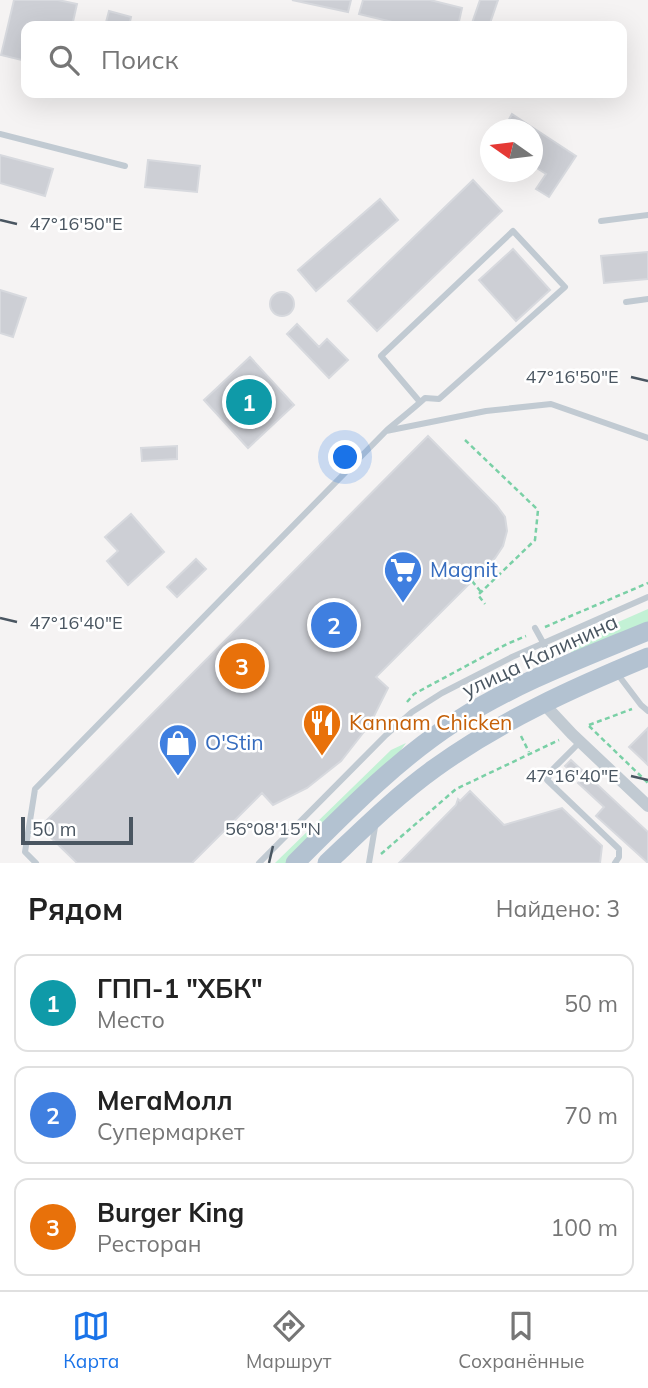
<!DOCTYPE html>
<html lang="ru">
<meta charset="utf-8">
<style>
body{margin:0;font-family:Mulish,sans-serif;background:#f6f6f6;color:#222}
.compass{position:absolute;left:480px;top:119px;width:63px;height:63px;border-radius:50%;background:#fff;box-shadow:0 7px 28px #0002;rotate:284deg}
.scale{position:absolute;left:21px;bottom:18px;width:112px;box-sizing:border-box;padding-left:7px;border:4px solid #4a5661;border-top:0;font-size:19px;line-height:24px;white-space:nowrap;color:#4a5661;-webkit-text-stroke:5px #fff;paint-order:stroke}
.you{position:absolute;left:346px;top:458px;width:24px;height:24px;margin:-18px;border:5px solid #fff;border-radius:50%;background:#1a73e8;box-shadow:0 0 0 10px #1a73e833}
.badge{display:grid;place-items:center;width:46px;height:46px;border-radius:50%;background:#1a73e8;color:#fff;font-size:23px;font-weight:700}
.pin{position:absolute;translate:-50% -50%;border:4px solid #fff;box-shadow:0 2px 7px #0006}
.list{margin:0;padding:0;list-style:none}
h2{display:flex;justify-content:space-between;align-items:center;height:91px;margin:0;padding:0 28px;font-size:30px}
h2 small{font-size:23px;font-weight:400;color:#767676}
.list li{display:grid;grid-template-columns:46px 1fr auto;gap:21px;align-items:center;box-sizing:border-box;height:98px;margin:0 14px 14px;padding:0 14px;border:2px solid #e0e0e0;border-radius:14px}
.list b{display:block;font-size:26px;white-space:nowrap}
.list p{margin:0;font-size:23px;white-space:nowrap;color:#767676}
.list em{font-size:23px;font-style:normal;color:#767676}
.icon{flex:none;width:38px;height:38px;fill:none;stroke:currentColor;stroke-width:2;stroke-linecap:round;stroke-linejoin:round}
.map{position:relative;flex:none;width:648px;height:863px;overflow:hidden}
.search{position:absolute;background:#fff;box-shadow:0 7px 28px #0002;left:21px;right:21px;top:21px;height:77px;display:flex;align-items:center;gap:18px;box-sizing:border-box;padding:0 24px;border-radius:14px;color:#767676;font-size:26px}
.sheet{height:427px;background:#fff}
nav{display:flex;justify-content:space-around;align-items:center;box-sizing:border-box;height:98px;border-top:2px solid #e0e0e0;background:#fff;font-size:19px;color:#767676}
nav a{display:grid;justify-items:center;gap:4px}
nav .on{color:#1a73e8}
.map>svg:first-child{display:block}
</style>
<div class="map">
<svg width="648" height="863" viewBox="0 0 648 863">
<rect width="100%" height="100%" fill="#f5f3f3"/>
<path fill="#c3f1d5" d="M 648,609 L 648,624 L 574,654 L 567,650 L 566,646 L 568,644 Z
M 406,743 L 396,757 L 288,863 L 275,863 L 391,750 Z"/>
<path fill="#cdcfd5" stroke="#d7d9de" stroke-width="2" d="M 14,0 L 58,0 L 77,4 L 72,26 L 26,26 L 26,61 L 1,55 Z
M 292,0 L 351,0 L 348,12 Z
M 363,0 L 430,0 L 462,8 L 458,26 L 409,26 L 359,14 Z
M 480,0 L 498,0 L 489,26 L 471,26 Z
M 109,11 L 131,17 L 129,26 L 105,26 Z
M 512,114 L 576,156 L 549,197 L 536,189 L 546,174 L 532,165 L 532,130 L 503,130 Z
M 0,155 L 53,169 L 45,196 L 0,183 Z
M 148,160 L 200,166 L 197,192 L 145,187 Z
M 473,180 L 502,211 L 377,331 L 348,301 Z
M 380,199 L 398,220 L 316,291 L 298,270 Z
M 513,249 L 550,290 L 516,321 L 479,280 Z
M 648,252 L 648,279 L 604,283 L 601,256 Z
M 0,290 L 26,298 L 13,337 L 0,333 Z
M270 304a12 12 0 1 1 24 0a12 12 0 1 1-24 0Z
M 297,324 L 319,347 L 327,339 L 348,360 L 329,378 L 287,334 Z
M 250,357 L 294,405 L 248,448 L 204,400 Z
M 428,436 L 497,506 L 505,517 L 507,531 L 503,546 L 495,558 L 376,677 L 388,688 L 370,724 L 341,761 L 307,788 L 273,805 L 262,793 L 192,863 L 77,863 L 40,827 Z
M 177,446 L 177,459 L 142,461 L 141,448 Z
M 131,514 L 164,552 L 128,585 L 107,561 L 118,551 L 105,537 Z
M 196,559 L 206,569 L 177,597 L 167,587 Z
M 648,728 L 648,765 L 629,747 Z
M 571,760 L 648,832 L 648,863 L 596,816 L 604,807 L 578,783 L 581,780 L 565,766 Z
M 470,791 L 504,825 L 562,808 L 602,846 L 600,863 L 399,863 L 456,805 L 458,799 L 460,801 Z"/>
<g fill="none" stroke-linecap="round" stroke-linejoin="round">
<path stroke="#7ad0a6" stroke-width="2.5" stroke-dasharray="5 3.5" stroke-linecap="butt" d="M 465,440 L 538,510 L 535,540 L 478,595 L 485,604
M 472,581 L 481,592
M 545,627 L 648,583
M 407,702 L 414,694 L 507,644 L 526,636
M 589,725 L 632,709
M 589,726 L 648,783
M 521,736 L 529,752
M 381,854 L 456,789 L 559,740"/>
<path stroke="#c1cad2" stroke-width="6" d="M 0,134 L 125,166
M 601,221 L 648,215
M 626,302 L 648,299
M 387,430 C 400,419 413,409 425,398 L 439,399 L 565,287 L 513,231 L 381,356 L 420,402
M 535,628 L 556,666
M 616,672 L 641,705 L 648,711
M 580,742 L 553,769 L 547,780 L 619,849 L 619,857 L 615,863
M 36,863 L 25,852 L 35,789 L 386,431 L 486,411 L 551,404 L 648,438
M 259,863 L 386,735 L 412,712 L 442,693 L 512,657 L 648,597
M 369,863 L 375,827"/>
<path stroke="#c1cad2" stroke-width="12" d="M 543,703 L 572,734 L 648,806"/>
<path stroke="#b3c2d1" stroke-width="19" d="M 295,863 C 345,813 395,761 455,722 C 515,683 583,658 648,631
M 327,863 C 362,830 396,796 435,768 C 502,720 573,688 648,657"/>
</g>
<path fill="none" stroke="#4a5661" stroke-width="2.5" d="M 0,220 L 17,224M 631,377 L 648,381M 0,618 L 17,622M 631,776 L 648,780M 269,863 L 273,846"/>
<defs>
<g id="supermarket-pin" transform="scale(2.0125)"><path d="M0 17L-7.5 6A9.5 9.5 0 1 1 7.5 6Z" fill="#3f7fe0" stroke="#fff"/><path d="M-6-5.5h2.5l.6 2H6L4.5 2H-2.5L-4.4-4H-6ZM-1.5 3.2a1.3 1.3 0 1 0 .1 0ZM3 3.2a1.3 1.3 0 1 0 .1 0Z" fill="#fff"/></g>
<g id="restaurant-pin" transform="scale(2.0125)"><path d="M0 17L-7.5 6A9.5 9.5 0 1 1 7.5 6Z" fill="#e8710a" stroke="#fff"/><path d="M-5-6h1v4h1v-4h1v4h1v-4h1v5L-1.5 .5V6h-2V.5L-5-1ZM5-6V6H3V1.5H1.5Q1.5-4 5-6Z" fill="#fff"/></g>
<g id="shop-pin" transform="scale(2.0125)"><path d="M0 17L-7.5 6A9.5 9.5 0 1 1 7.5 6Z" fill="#3f7fe0" stroke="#fff"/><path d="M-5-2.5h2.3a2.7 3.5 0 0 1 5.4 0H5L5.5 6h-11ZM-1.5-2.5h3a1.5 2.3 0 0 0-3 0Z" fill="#fff"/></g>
</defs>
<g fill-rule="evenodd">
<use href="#supermarket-pin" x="403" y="570"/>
<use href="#restaurant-pin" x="322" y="723"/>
<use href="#shop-pin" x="178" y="743"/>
</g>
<g text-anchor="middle" stroke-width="5" stroke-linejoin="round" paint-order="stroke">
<g font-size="21" fill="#366cbe" stroke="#fff" text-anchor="start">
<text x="430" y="577">Magnit</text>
<text x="205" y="750">O'Stin</text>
</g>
<g font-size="21" fill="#4a5661" stroke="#fff">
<text transform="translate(540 656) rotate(-25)" y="7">улица Калинина</text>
</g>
<g font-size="21" fill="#c56008" stroke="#fff" text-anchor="start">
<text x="349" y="730">Kannam Chicken</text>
</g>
</g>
<g font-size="18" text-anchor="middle" fill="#4a5661" stroke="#fff" stroke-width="5" stroke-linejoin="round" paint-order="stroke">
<text x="76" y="230">47°16'50"E</text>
<text x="572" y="383">47°16'50"E</text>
<text x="76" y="629">47°16'40"E</text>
<text x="572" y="782">47°16'40"E</text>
<text x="273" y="835">56°08'15"N</text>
</g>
</svg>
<svg class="compass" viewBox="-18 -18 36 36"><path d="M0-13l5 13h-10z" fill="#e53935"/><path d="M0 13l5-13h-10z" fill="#767676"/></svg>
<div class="scale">50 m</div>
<div class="you"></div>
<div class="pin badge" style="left:249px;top:402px;background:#0f9aa8">1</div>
<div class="pin badge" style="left:334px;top:625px;background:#3f7fe0">2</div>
<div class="pin badge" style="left:242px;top:666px;background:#e8710a">3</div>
<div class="search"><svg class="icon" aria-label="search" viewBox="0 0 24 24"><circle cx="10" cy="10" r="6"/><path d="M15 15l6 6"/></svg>Поиск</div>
</div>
<section class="sheet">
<h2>Рядом<small>Найдено: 3</small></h2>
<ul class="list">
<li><span class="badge" style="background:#0f9aa8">1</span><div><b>ГПП-1 &quot;ХБК&quot;</b><p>Место</p></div><em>50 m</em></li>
<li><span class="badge" style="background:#3f7fe0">2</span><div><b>МегаМолл</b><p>Супермаркет</p></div><em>70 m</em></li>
<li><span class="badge" style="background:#e8710a">3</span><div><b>Burger King</b><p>Ресторан</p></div><em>100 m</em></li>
</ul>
</section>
<nav>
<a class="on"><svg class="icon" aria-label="map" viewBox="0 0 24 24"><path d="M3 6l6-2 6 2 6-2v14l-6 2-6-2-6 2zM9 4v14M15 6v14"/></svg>Карта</a>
<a><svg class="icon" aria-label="directions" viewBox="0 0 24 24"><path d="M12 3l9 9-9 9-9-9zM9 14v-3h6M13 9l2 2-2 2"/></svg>Маршрут</a>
<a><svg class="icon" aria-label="saved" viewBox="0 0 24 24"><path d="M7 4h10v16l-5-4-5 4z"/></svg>Сохранённые</a>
</nav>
